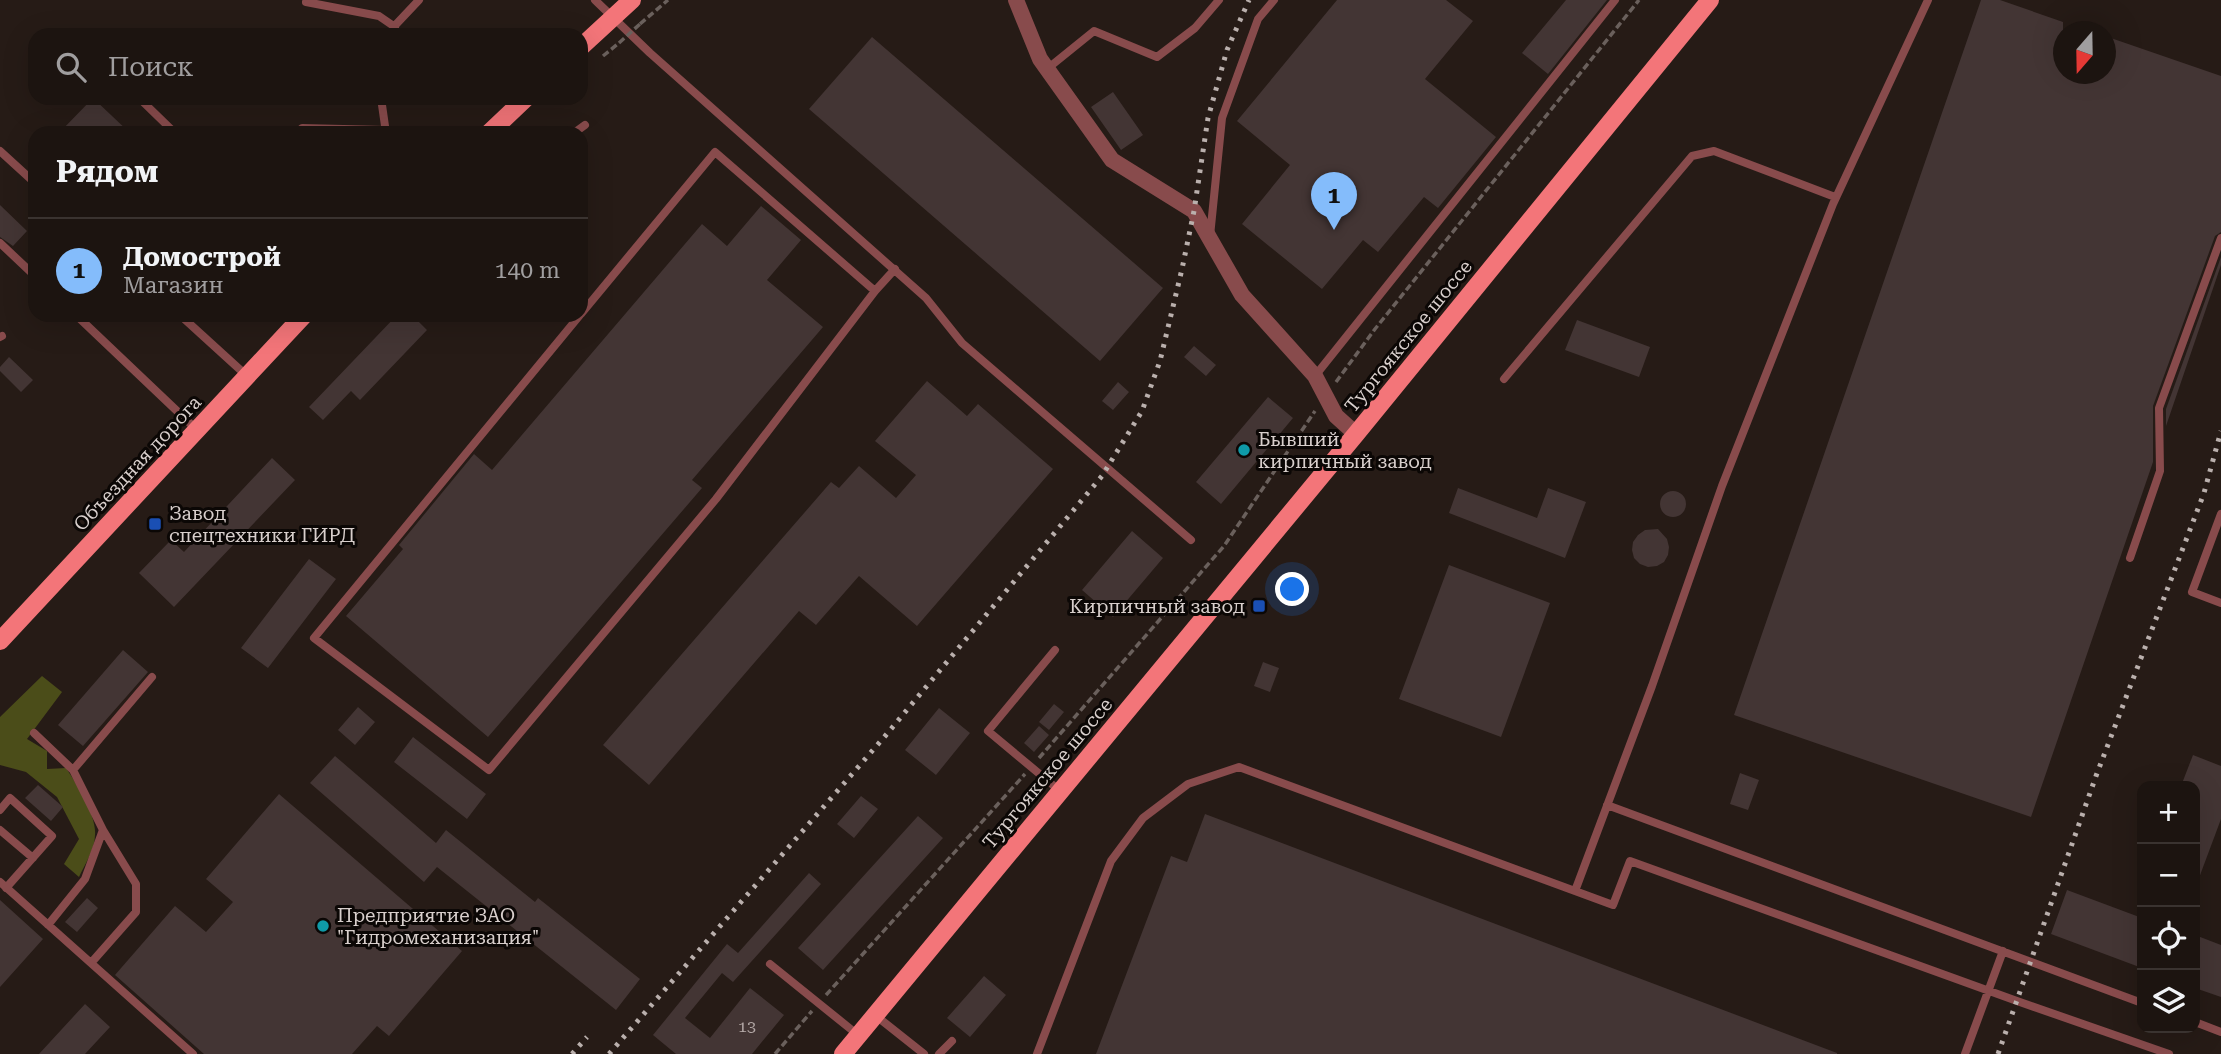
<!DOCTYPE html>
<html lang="ru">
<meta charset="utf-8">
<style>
body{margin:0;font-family:"Roboto Serif",serif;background:#29211e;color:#f1f3f6}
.controls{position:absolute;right:21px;bottom:21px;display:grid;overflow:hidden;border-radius:14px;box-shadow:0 7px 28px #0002}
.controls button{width:63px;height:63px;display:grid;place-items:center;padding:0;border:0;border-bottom:2px solid #3a3330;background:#1c1410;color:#f1f3f6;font:35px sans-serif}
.compass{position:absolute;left:2053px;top:21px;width:63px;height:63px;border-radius:50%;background:#1c1410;box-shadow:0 7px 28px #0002;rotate:200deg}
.you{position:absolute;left:1293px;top:590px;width:24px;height:24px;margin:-18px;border:5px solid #fff;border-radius:50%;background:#1a73e8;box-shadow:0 0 0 10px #1a73e833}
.badge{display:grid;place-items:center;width:46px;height:46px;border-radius:50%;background:#84bcfb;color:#111;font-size:23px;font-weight:700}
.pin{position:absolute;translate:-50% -58px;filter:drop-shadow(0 2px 4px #0008)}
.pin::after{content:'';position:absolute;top:37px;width:24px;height:21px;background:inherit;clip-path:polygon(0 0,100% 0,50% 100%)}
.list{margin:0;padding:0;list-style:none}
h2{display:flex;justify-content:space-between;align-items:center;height:91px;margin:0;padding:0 28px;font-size:30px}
h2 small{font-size:23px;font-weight:400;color:#a09e9f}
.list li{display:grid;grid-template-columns:46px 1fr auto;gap:21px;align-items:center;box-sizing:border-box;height:105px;padding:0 28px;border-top:2px solid #3a3330}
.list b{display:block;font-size:26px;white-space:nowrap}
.list p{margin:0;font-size:23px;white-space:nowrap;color:#a09e9f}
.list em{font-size:23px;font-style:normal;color:#a09e9f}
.icon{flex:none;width:38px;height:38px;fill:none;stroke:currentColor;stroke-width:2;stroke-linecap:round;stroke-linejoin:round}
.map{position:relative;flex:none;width:2221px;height:1054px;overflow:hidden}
.search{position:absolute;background:#1c1410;box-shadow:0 7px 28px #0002;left:28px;top:28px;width:560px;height:77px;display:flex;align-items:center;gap:18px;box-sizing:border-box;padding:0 24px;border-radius:21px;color:#a09e9f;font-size:26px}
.panel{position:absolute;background:#1c1410;box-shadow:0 7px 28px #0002;left:28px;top:126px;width:560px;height:196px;border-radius:21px}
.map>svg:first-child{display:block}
</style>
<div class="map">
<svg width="2221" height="1054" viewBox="0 0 2221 1054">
<rect width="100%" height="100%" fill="#261b16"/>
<path fill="#4b4d19" d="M 42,676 L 62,692 L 27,739 L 47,751 L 47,769 L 66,768 C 76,783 97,816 95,835 C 95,849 85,864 79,877 L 64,864 L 79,839 L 57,797 L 26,772 L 0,765 L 0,717 Z"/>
<path fill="#433534" d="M 1337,0 L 1446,0 L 1473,21 L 1425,79 L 1496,137 L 1438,208 L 1424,197 L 1378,252 L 1363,240 L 1322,289 L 1242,224 L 1290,165 L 1237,121 Z
M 1566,0 L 1607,0 L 1548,74 L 1522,53 Z
M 1981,0 L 2000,0 L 2063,22 L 2063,74 L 2105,74 L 2105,36 L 2221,76 L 2221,232 L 2215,236 L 2153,406 L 2153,462 L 2031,817 L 1734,715 Z
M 872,37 L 1163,288 L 1100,361 L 809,109 Z
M 1113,92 L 1143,135 L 1121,150 L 1091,107 Z
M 93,98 L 130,133 L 59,133 Z
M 0,205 L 27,231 L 13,246 L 0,237 Z
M 761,206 L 801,240 L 767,280 L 823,327 L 692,480 L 702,488 L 488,737 L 346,616 L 403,549 L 399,545 L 474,454 L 492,470 L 702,224 L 727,246 Z
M 2221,257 L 2221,265 L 2166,426 L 2166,409 Z
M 397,315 L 412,315 L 427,330 L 360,400 L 351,391 L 323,420 L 309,407 Z
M 1577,320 L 1650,347 L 1639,377 L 1565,350 Z
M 1194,346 L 1216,365 L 1206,376 L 1184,357 Z
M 9,357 L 33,380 L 21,392 L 0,371 L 0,367 Z
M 927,381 L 967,416 L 978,404 L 1053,469 L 917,626 L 859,576 L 816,625 L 799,611 L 649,785 L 603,745 L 831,482 L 839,488 L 859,466 L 896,498 L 916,475 L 875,441 Z
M 1118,382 L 1129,392 L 1113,410 L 1102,401 Z
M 1268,397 L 1293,418 L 1221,504 L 1196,482 Z
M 272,458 L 295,480 L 174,607 L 139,573 L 171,540 L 184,552 Z
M 1458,488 L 1537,518 L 1548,488 L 1586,502 L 1565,558 L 1449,513 Z
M1660 504a13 13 0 1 1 26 0a13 13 0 1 1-26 0Z
M 1658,529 L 1667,539 L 1669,547 L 1668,555 L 1664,562 L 1657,566 L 1648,567 L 1640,564 L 1634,558 L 1632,550 L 1633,542 L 1638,535 L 1645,530 Z
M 1132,531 L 1163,558 L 1113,617 L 1082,590 Z
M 309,559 L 336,579 L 268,668 L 241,648 Z
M 1449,565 L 1550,603 L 1501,737 L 1399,699 Z
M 123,650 L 148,672 L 83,746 L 58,725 Z
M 1263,662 L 1279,668 L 1270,692 L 1254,686 Z
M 1054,704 L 1064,712 L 1049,730 L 1039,722 Z
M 358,707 L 375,722 L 355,745 L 338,730 Z
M 939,708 L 970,733 L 936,775 L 905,750 Z
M 1039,726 L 1049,735 L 1034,752 L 1024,743 Z
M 413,737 L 486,794 L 467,819 L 394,762 Z
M 2193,755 L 2221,766 L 2221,819 L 2196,886 L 2195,786 L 2181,786 Z
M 335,756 L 436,843 L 446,830 L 535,902 L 538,898 L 640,979 L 616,1010 L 437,867 L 424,882 L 310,783 Z
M 1740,773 L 1759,780 L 1748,810 L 1730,804 Z
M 38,785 L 63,807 L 51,821 L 25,798 Z
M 279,794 L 462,951 L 389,1036 L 377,1026 L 352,1054 L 204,1054 L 115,975 L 175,906 L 206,932 L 233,902 L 206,879 Z
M 861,796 L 878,809 L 854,838 L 837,824 Z
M 1205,814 L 1837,1053 L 1837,1054 L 1096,1054 L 1171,856 L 1187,862 Z
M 918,816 L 943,838 L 823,970 L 798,948 Z
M 809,873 L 821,884 L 733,982 L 722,973 L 685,1018 L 710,1038 L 750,988 L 784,1015 L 752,1054 L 676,1054 L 653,1035 L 727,944 L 738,953 Z
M 2067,890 L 2142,918 L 2142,968 L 2051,934 Z
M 87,898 L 98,908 L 77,932 L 65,922 Z
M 0,900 L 43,939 L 0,987 Z
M 2195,935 L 2221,945 L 2221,997 L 2195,988 Z
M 984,976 L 1006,995 L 970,1037 L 947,1018 Z
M 85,1004 L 110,1027 L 85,1054 L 39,1054 Z"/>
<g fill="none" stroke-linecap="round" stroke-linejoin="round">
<path stroke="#6a605c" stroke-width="3.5" stroke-dasharray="7 3.5" stroke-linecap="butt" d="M 640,24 L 668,0
M 603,56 L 619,43
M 1336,382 L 1375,329 L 1639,0
M 1039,758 L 1224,546 L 1315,411
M 826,995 L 1025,774
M 775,1054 L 812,1011"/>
<path stroke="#884b4c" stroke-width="8" d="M 595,0 L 650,53 L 926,298 L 962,343 L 1191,540
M 306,2 L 379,16 L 395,27
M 386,35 L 419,0
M 1047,69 L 1094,31 L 1157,57 L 1195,28 L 1219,0
M 139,98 L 175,133
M 381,98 L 386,133
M 298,133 L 302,128 L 385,130
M 574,133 L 585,125
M 0,151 L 35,183
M 1210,236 L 1222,118 L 1258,19 L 1274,0
M 0,243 L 35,276
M 581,314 L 715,152 L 875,291
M 76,315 L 197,430
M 180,315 L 247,376
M 580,315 L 314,638 L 489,770 L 716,499 L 875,291 L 895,269
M 0,337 L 2,336
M 1315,376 L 1615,0
M 1504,379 L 1692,156 L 1714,151 L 1835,197
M 2221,514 L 2192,592 L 2221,603
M 2130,558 L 2160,471 L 2159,408 L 2221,238
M 1055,650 L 988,731 L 1060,791
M 34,733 L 73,770 L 103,830 L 85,879 L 48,925
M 73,770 L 152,677
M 1607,805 L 2142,1003
M 0,810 L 10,798 L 52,836 L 6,888
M 0,830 L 33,858
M 0,882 L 193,1054
M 1575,891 L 1613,905 L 1630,861 L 2017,1001 L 2169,1054
M 91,963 L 136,912 L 136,884 L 103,830
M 770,964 L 858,1035
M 875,1015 L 924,1054
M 2195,1022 L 2221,1032
M 939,1054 L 952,1041
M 1037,1054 L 1111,861 L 1143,818 L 1188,784 L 1239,767 L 1575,891 L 1652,686 L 1722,486 L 1833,204 L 1928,0
M 1965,1054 L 2003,951"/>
<path stroke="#884b4c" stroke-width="16" d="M 1016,0 L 1040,59 L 1112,160 L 1194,211 L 1242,295 L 1315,376 L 1336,416 L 1356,434"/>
<path stroke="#f37579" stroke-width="18" d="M 489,133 L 526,98
M 0,641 L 304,315
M 843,1054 L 1356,434 L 1710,0"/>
<path stroke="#bab0ad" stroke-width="5" stroke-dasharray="3.5 7" stroke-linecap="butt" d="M 572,1054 L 587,1037
M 609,1054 L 886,735 L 1102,476 L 1142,411 L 1160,361 L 1182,269 L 1194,211 L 1208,118 L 1227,50 L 1249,0
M 1998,1054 L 2096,776 L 2204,493 L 2221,431"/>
<path stroke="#6a605c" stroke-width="3.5" stroke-dasharray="7 3.5" stroke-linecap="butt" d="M 619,43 L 640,24"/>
<path stroke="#f37579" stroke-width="18" d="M 582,46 L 632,0"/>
</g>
<g fill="#0f9aa8" stroke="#0b0705" stroke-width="2.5">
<circle cx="1244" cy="450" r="7"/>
<circle cx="323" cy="926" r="7"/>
</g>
<g fill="#1a4fb4" stroke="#0b0705" stroke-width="2.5">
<rect x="148" y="517" width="14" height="14" rx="3.5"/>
<rect x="1252" y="599" width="14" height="14" rx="3.5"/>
</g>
<g text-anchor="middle" stroke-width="6" stroke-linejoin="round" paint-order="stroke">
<g font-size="16" fill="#b3a8a6">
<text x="747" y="1032">13</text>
</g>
<g font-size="19" fill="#d8cfcc" stroke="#0b0705">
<text transform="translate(1408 336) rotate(-51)" y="7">Тургоякское шоссе</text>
<text transform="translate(137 463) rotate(-47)" y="7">Объездная дорога</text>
<text transform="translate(1047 773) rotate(-50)" y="7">Тургоякское шоссе</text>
</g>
<g font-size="19" fill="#d8cfcc" stroke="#0b0705" text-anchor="start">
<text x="1258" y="446">Бывший<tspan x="1258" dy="22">кирпичный завод</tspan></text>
<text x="169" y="520">Завод<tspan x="169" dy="22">спецтехники ГИРД</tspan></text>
<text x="1245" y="613" text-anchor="end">Кирпичный завод</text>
<text x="337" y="922">Предприятие ЗАО<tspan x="337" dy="22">"Гидромеханизация"</tspan></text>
</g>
</g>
</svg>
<div class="controls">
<button>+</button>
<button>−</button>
<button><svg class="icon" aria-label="locate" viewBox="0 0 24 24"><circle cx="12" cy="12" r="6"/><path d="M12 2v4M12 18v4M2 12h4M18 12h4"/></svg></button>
<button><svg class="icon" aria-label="layers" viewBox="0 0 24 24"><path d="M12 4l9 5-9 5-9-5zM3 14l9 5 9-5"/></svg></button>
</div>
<svg class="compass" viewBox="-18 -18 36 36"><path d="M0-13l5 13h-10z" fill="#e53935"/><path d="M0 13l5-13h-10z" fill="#a09e9f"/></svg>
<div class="you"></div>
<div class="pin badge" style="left:1334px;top:230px">1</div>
<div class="search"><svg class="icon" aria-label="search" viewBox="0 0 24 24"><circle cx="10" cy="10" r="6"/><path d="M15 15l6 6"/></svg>Поиск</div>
<section class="panel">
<h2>Рядом<small></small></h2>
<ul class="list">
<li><span class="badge">1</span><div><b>Домострой</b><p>Магазин</p></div><em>140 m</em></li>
</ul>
</section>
</div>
